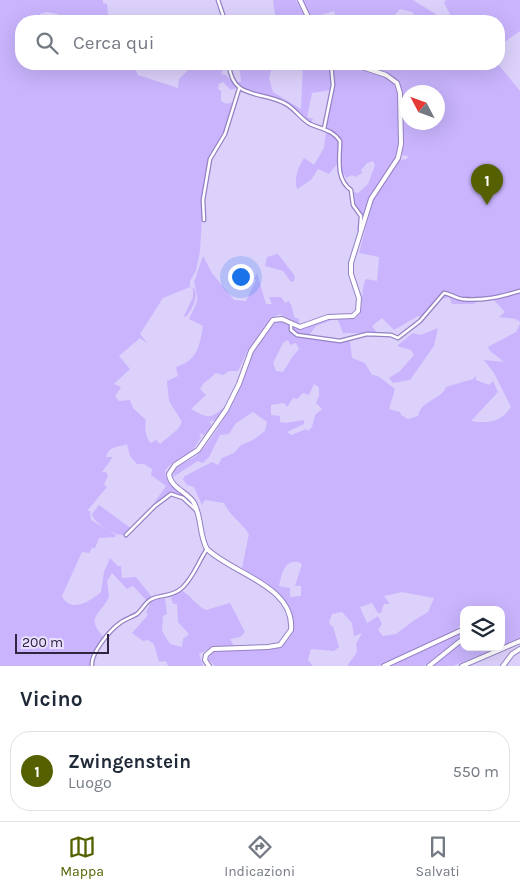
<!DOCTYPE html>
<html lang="it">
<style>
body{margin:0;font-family:Karla,sans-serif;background:#f6f6f7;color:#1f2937}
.controls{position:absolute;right:15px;bottom:15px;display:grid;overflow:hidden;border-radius:10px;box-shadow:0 5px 20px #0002}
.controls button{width:45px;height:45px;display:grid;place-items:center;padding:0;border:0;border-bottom:1px solid #e0e1e3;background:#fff;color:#1f2937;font:25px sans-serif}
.compass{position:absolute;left:400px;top:85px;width:45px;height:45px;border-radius:50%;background:#fff;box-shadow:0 5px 20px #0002;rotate:311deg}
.scale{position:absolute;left:15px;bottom:12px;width:94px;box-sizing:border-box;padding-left:5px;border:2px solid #2e2641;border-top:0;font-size:14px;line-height:18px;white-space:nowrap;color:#2e2641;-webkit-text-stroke:4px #e8e0fd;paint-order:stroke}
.you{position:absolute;left:240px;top:276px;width:18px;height:18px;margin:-12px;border:4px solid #fff;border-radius:50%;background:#1a73e8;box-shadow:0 0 0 8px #1a73e833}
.badge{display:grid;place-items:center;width:32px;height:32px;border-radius:50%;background:#556100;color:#fff;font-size:16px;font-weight:700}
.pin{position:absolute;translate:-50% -41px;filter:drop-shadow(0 1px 2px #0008)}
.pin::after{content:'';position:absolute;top:26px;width:18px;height:15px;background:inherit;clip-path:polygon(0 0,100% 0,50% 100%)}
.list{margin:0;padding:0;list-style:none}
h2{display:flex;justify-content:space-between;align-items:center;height:65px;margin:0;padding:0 20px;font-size:21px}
h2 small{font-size:16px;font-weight:400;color:#747a83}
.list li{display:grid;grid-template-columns:32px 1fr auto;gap:15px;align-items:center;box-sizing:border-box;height:80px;margin:0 10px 10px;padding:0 10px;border:1px solid #e0e1e3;border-radius:20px}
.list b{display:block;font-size:19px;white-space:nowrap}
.list p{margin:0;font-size:16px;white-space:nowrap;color:#747a83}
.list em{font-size:16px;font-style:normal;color:#747a83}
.icon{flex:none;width:28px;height:28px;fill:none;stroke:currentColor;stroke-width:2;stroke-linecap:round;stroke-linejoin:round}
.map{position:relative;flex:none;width:520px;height:666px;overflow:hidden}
.search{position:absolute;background:#fff;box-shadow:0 5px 20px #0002;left:15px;right:15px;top:15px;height:55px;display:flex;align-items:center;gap:12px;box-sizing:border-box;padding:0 18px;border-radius:20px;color:#747a83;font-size:19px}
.sheet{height:155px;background:#fff}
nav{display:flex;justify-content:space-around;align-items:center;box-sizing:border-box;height:70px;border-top:1px solid #e0e1e3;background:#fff;font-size:14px;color:#747a83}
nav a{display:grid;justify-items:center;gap:2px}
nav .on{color:#556100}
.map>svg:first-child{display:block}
</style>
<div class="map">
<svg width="520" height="666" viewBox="0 0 520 666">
<rect width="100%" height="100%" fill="#dcd1fb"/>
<path fill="#c9b4fd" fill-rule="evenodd" d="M 0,0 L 103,0 L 103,3 L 107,4 L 108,14 L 119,20 L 60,21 L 58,14 L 47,12 L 40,14 L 40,21 L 21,21 L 21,64 L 133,64 L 138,75 L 178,88 L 179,79 L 194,64 L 226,64 L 221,74 L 226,75 L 237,88 L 231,90 L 223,82 L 219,84 L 218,89 L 221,91 L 221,101 L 227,104 L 232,102 L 224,134 L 209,159 L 203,200 L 200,251 L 196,271 L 190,281 L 190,287 L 195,289 C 198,299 192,309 186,317 L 184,316 L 193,297 L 193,289 L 190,287 L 163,298 L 140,334 L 148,344 L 140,338 L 119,356 L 130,369 L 114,384 L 121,387 L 115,396 L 119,401 L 130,400 L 133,408 L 146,420 C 144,427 146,439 151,443 L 156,440 L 160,444 L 178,429 L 182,422 L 169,401 L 167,381 L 178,376 L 176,367 C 198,360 199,347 203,326 L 189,319 C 199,298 199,302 194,282 L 203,256 L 212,273 L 234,300 L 246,301 L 256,280 L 254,279 L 257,273 L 266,304 L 272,304 L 269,297 L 281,297 L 285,303 L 289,301 L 292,307 L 294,317 L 299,319 L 298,324 L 280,314 L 273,317 L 248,350 L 238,371 L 229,371 L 223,375 L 215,373 C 211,380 205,379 200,389 L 206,395 L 191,409 C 207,418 211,420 225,406 L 216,420 L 208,422 L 211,423 L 211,427 L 204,435 L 199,433 L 201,437 C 197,443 194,449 190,454 C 180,463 156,464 169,482 C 176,492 187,497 193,507 L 186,499 L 174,493 L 154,503 L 166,486 L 151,475 L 152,469 L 144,464 L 137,464 L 130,456 L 127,444 C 117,448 110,445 106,457 L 113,457 L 102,472 L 106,472 L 108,476 L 104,484 L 107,487 L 87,511 L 90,511 L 91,520 L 116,535 L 115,537 L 99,538 L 95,548 L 92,548 L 89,553 L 82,552 L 62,596 C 71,614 90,601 101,592 L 104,572 L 110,558 L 118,566 L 121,566 L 122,578 L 136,577 L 152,597 L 147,601 L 133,586 L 127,589 L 112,573 L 107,581 L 109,597 C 99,617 85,616 104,638 L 91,657 L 92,666 L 0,666 Z
M 273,0 L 296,0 L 307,21 L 276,21 Z
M 301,0 L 413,0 L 445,20 L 450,14 L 444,3 L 446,0 L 520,0 L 520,31 L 499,46 L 499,21 L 403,21 L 405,18 L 410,19 L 414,15 L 412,12 L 400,9 C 387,27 358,21 337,21 L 334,11 L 317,16 L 309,15 Z
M 239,64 L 273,64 L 269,78 L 273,92 L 301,109 L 303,64 L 330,64 L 331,90 L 312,93 L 307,117 L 313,119 L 311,123 L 287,103 L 237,86 L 235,82 L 241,82 Z
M 333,64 C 350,64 388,72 397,88 L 399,148 L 397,156 L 369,198 L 363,218 L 355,205 L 354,192 L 358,193 L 368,184 L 375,165 L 373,161 L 367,163 L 361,170 L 362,173 L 355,177 L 352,175 L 346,178 L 344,174 L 341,174 L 342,140 L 339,135 L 326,128 L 334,85 L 331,77 Z
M 358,64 L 498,64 L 520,91 L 520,322 L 516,319 L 499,317 L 505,312 L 490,296 L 473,304 L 452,304 L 449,297 L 442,299 L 439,297 L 421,317 L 418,316 L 394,330 L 382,318 L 372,326 L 377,333 L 343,333 L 337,318 L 316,326 L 309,335 L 312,339 L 341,343 L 350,341 L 352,358 L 365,363 L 372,375 L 378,376 L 395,389 L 389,409 L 400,412 L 401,415 L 408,419 L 418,416 C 421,400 441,400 446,387 L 473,379 L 476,376 L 476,380 L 489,385 L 493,381 L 498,392 L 471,421 C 488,424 501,422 511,407 L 494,373 L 484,360 L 504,362 L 490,351 L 488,347 L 516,332 L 520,324 L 520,638 L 501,646 L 501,610 L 485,608 L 483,610 L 464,610 L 464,625 L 460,625 L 456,630 L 378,666 L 347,666 L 357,652 L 356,644 L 362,633 L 354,636 L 352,623 L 342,612 L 332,614 L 329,622 L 331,626 L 333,626 L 339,647 L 334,651 L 311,649 L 308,660 L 313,666 L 215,666 L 208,659 L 213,651 L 279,648 C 318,619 266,583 242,568 L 249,534 C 241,522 230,516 224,503 L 205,500 L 202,505 L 194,487 L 187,485 L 183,479 L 185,476 L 212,462 L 218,465 L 222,458 L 234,453 L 241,445 L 253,440 L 265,431 L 267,422 L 253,412 L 236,423 L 229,434 L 220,435 L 209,457 L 203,463 L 198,461 L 173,477 C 175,463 188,463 197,455 C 210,443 225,417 234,401 C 244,383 256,326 280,320 C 313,338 303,321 332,318 C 340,317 348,320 356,318 C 366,307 359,293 366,279 L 377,281 L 379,257 L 359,253 L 373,200 L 399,160 L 407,159 L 408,156 L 402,155 L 402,106 L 399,82 L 392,76 ZM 408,92 L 438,92 L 438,122 L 408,122 ZM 288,340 L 290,345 L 296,343 L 299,349 L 293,356 L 283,372 L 276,371 L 273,363 L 283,343 ZM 314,384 L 319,387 L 319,396 L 316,403 L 322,409 L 315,415 L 312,427 L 308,431 L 306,429 L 291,435 L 287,432 L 304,424 L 304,420 L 286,423 L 280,422 L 280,416 L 271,415 L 271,405 L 284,403 L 287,407 L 293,398 L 297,399 L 303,393 L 309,395 ZM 298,562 L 302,564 L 295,586 L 301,586 L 301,596 L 290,597 L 290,588 L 279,586 C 282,574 284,560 298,562 ZM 402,592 L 434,598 L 428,612 L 413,621 L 396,634 L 383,636 L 378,630 L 382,624 L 378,616 L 367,623 L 360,607 L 372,603 L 378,613 L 381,613 L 384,604 L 390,604 L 384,596 Z
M 326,131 L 339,141 L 338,163 L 329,174 L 318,169 L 311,180 L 297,189 C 294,177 298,168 304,158 L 314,165 L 324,148 Z
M 278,254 L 295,276 L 294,281 L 291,282 L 283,271 L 265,266 L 267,257 Z
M 438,328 L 434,346 L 410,380 L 393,383 L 389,378 L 400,371 L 414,355 L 411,350 L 397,346 L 413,333 L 421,335 Z
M 99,505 L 129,527 L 132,528 C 129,531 126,535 122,535 C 113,535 93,522 92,514 Z
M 181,590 C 192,596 195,605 206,610 L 230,603 L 245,632 L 240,637 L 230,639 L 234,646 L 212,647 L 199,654 L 203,666 L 168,666 L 166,661 L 159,662 L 154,644 L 148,640 L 143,641 L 132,633 L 148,615 L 146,612 L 152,600 L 165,598 L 167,614 L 163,616 L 162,631 L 170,644 L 182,647 L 183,639 L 189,634 L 178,622 L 177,604 L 173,604 L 171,598 Z
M 464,631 L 464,635 L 424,666 L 388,666 Z
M 464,641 L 464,647 L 499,647 L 453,666 L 433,666 Z"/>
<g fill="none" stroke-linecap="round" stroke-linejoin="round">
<g stroke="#9581c3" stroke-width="5">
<path id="street" d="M 218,0 L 225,21
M 229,64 C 232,101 261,90 286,104 C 295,109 301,119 310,124 C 321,129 333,130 340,141 C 340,157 335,179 351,190 L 353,205 L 361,216 L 360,230
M 324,129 L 333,85 L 331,64
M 204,220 L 203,200 L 210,159 L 225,134 L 239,89
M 291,325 L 291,330 L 297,335 L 340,341 L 367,334 L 391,335 L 398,338 L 420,321 L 444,293 C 451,294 455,298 462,299 C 483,301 500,297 520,291
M 126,535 L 155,506 L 171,494 L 183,498 L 197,511
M 92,666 C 90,654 110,630 120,623 C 125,619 132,617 137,614 C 142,610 145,603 150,600 C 158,594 171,598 182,588 C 194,577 198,562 207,549"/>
</g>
<g stroke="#9581c3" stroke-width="6">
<path id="secondary" d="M 300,0 L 310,21
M 209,666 L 205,660 L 206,655 L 213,649 L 268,647 L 280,645 L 291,630 C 295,586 233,574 207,549 C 199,535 202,518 194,503 C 188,492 170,488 169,474 L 175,465 L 198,450 L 226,410 L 239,384 L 251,351 L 273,320 L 282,319 L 300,327 L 328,317 L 353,316 L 358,311 L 359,298 L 351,274 L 351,263 L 371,199 L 398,158 L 401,144 L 400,93 L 397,83 L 386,75 L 353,64
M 384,666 L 464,629
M 429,666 L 464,638
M 462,666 L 520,641
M 503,666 L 512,654 L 520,649"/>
</g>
<use href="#street" stroke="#fff" stroke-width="2.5"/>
<use href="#secondary" stroke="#fff" stroke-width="4"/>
</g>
</svg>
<div class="controls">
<button><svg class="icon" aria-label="layers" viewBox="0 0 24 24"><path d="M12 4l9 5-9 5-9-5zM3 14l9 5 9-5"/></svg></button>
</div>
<svg class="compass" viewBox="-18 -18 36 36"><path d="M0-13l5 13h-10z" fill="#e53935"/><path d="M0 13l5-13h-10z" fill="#747a83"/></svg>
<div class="scale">200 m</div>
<div class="you"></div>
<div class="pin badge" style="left:487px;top:205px">1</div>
<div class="search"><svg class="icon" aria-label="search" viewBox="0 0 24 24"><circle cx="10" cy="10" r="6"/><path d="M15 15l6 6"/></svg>Cerca qui</div>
</div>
<section class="sheet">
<h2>Vicino<small></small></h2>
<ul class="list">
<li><span class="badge">1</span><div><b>Zwingenstein</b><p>Luogo</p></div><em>550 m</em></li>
</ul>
</section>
<nav>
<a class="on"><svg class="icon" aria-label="map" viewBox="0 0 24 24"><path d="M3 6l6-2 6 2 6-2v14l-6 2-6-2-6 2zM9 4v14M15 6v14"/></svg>Mappa</a>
<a><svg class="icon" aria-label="directions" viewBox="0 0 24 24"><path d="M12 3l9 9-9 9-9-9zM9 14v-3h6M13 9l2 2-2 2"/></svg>Indicazioni</a>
<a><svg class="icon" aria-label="saved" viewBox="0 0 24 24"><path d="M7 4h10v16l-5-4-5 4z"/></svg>Salvati</a>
</nav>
